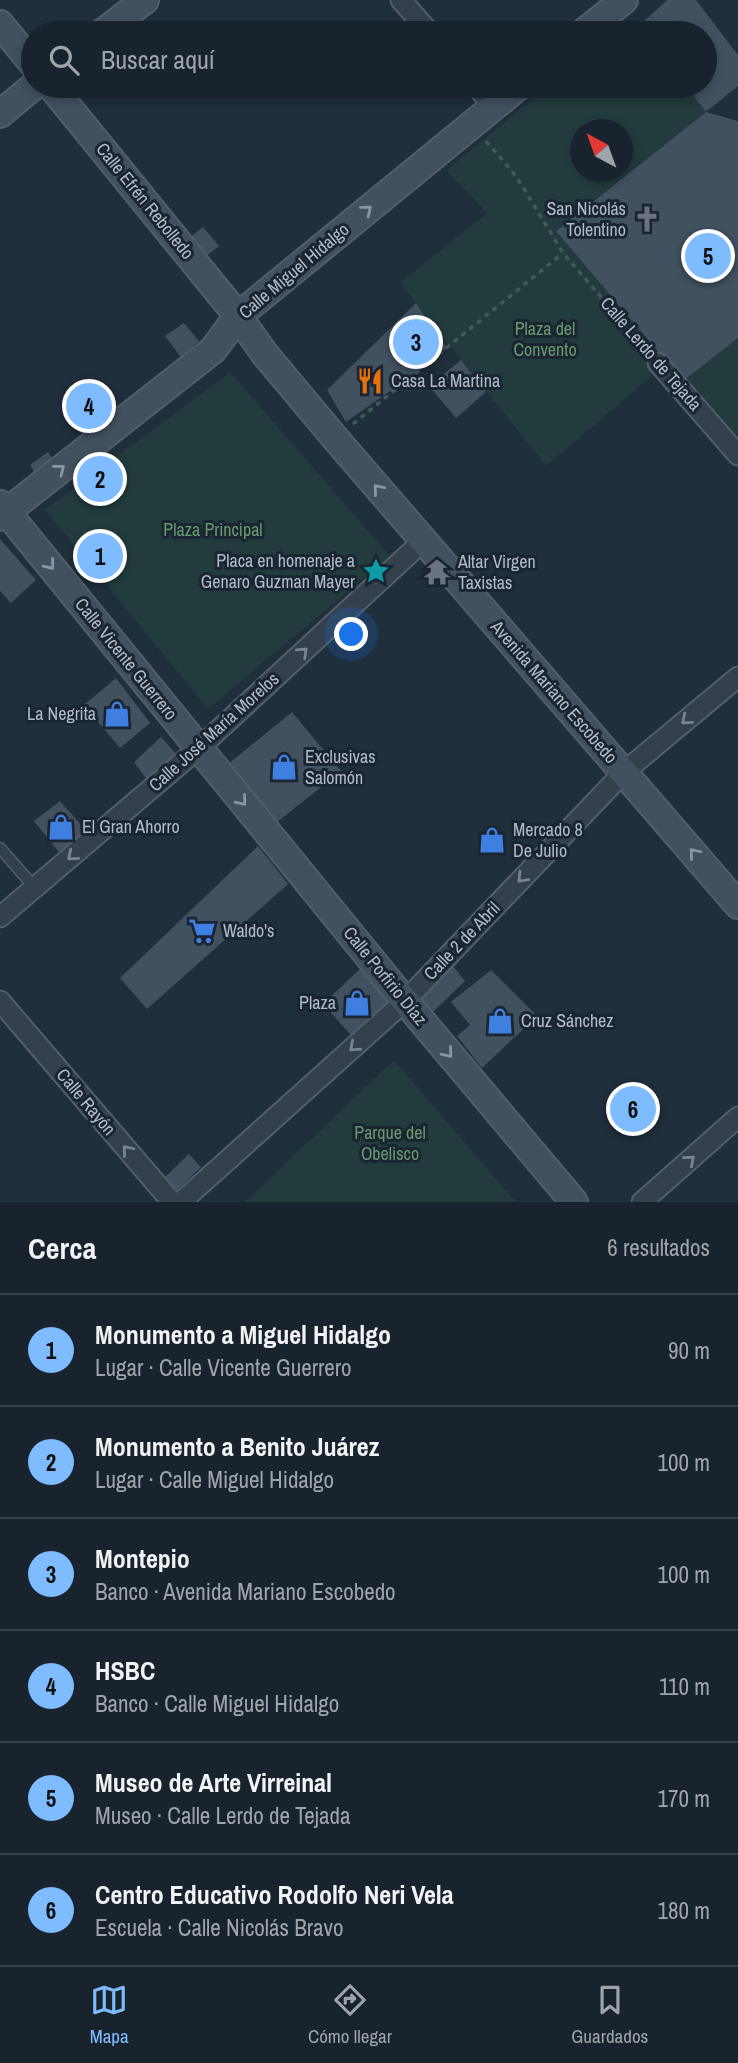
<!DOCTYPE html>
<html lang="es">
<meta charset="utf-8">
<style>
body{margin:0;font-family:"Archivo Narrow",sans-serif;background:#212b35;color:#f1f3f6}
.compass{position:absolute;left:570px;top:119px;width:63px;height:63px;border-radius:50%;background:#18232d;box-shadow:0 4px 10px #0003;rotate:319deg}
.you{position:absolute;left:352px;top:635px;width:24px;height:24px;margin:-18px;border:5px solid #fff;border-radius:50%;background:#1a73e8;box-shadow:0 0 0 10px #1a73e833}
.badge{display:grid;place-items:center;width:46px;height:46px;border-radius:50%;background:#7ebbff;color:#111;font-size:23px;font-weight:700}
.pin{position:absolute;translate:-50% -50%;border:4px solid #fff;box-shadow:0 2px 7px #0006}
.list{margin:0;padding:0;list-style:none}
h2{display:flex;justify-content:space-between;align-items:center;height:91px;margin:0;padding:0 28px;font-size:30px}
h2 small{font-size:23px;font-weight:400;color:#9fa4aa}
.list li{display:grid;grid-template-columns:46px 1fr auto;gap:21px;align-items:center;box-sizing:border-box;height:112px;padding:0 28px;border-top:2px solid #364049}
.list b{display:block;font-size:26px;white-space:nowrap}
.list p{margin:0;font-size:23px;white-space:nowrap;color:#9fa4aa}
.list em{font-size:23px;font-style:normal;color:#9fa4aa}
.icon{flex:none;width:38px;height:38px;fill:none;stroke:currentColor;stroke-width:2;stroke-linecap:round;stroke-linejoin:round}
.map{position:relative;flex:none;width:738px;height:1202px;overflow:hidden}
.search{position:absolute;background:#18232d;box-shadow:0 4px 10px #0003;left:21px;right:21px;top:21px;height:77px;display:flex;align-items:center;gap:18px;box-sizing:border-box;padding:0 24px;border-radius:38px;color:#9fa4aa;font-size:26px}
.sheet{height:763px;background:#18232d}
nav{display:flex;justify-content:space-around;align-items:center;box-sizing:border-box;height:98px;border-top:2px solid #364049;background:#18232d;font-size:19px;color:#9fa4aa}
nav a{display:grid;justify-items:center;gap:4px}
nav .on{color:#7ebbff}
.map>svg:first-child{display:block}
</style>
<div class="map">
<svg width="738" height="1202" viewBox="0 0 738 1202">
<rect width="100%" height="100%" fill="#202f3c"/>
<path fill="#223c3d" fill-rule="evenodd" d="M 549,86 L 686,86 L 706,112 L 556,230 L 667,363 L 546,466 L 400,283 L 487,213 L 446,170 ZM 580,130 L 622,130 L 622,172 L 580,172 Z
M 738,338 L 738,444 L 683,381 Z
M 230,372 L 390,556 L 208,709 L 45,510 Z
M 394,1060 L 516,1202 L 245,1202 Z"/>
<path fill="#415160" d="M 667,0 L 696,0 L 738,55 L 738,86 L 706,112 L 686,86 L 705,86 L 705,33 L 647,33 L 640,25 Z
M 706,112 L 738,121 L 738,338 L 683,381 L 556,231 Z
M 203,227 L 219,246 L 205,257 L 188,239 Z
M 416,303 L 447,348 L 417,372 L 346,422 L 327,390 Z
M 184,323 L 199,341 L 181,357 L 165,336 Z
M 461,360 L 486,392 L 456,418 L 429,386 Z
M 90,395 L 109,417 L 85,437 L 66,417 Z
M 48,452 L 54,461 L 37,477 L 30,465 Z
M 0,539 L 36,580 L 11,603 L 0,591 Z
M 116,678 L 150,723 L 120,748 L 84,705 Z
M 292,712 L 341,771 L 276,823 L 228,764 Z
M 161,737 L 178,756 L 148,781 L 134,762 Z
M 60,801 L 88,833 L 62,856 L 34,821 Z
M 258,846 L 288,884 L 147,1009 L 120,978 Z
M 453,966 L 465,981 L 432,1013 L 417,997 Z
M 361,968 L 392,1001 L 351,1035 L 323,1004 Z
M 491,970 L 537,1016 L 482,1068 L 457,1036 L 470,1025 L 451,1002 Z
M 189,1154 L 201,1167 L 176,1191 L 165,1177 Z"/>
<g fill="none" stroke-linecap="round" stroke-linejoin="round">
<g stroke="#525e6a" stroke-width="13">
<path id="lane" d="M 0,848 L 35,888"/>
</g>
<g stroke="#525e6a" stroke-width="23">
<path id="street" d="M 401,0 L 430,33
M 476,86 L 494,106
M 658,363 L 738,455
M 0,917 L 199,748 L 423,541
M 0,1001 L 172,1202
M 181,1202 L 405,1001 L 624,772 L 738,677
M 642,1202 L 738,1117"/>
</g>
<g stroke="#525e6a" stroke-width="30">
<path id="secondary" d="M 0,24 L 33,64
M 102,33 L 145,0
M 583,33 L 624,0
M 51,86 L 238,316 L 264,353 L 335,438 L 738,905
M 0,114 L 34,86
M 0,504 L 405,1001 L 574,1202
M 0,517 L 213,350 L 238,316 L 519,86"/>
</g>
<path stroke="#40595a" stroke-width="3.5" stroke-dasharray="5 5" stroke-linecap="butt" d="M 486,141 L 516,176 L 563,253 L 645,348
M 353,424 L 563,253"/>
<use href="#lane" stroke="#34404c" stroke-width="10"/>
<use href="#street" stroke="#34404c" stroke-width="19"/>
<use href="#secondary" stroke="#42505f" stroke-width="26"/>
</g>
<defs><path id="oneway-chevron" d="M-2-3.5L2.5 0L-2 3.5" fill="none" stroke-width="1.6" stroke-linecap="round" stroke-linejoin="round" transform="scale(1.75)"/></defs>
<g stroke="#8996a3">
<use href="#oneway-chevron" transform="translate(367 210) rotate(-39)"/>
<use href="#oneway-chevron" transform="translate(60 469) rotate(-38)"/>
<use href="#oneway-chevron" transform="translate(378 489) rotate(-130)"/>
<use href="#oneway-chevron" transform="translate(50 565) rotate(51)"/>
<use href="#oneway-chevron" transform="translate(242 801) rotate(51)"/>
<use href="#oneway-chevron" transform="translate(694 853) rotate(-130)"/>
<use href="#oneway-chevron" transform="translate(448 1053) rotate(50)"/>
</g>
<g stroke="#788490">
<use href="#oneway-chevron" transform="translate(303 652) rotate(-43)"/>
<use href="#oneway-chevron" transform="translate(686 720) rotate(140)"/>
<use href="#oneway-chevron" transform="translate(72 856) rotate(140)"/>
<use href="#oneway-chevron" transform="translate(522 878) rotate(134)"/>
<use href="#oneway-chevron" transform="translate(354 1047) rotate(138)"/>
<use href="#oneway-chevron" transform="translate(127 1150) rotate(-130)"/>
<use href="#oneway-chevron" transform="translate(690 1160) rotate(-41)"/>
</g>
<defs>
<g id="church-bare" transform="scale(2.1)"><path d="M-1.2-6h2.4v3.5h3.3v2.4h-3.3V6h-2.4V-.1h-3.3v-2.4h3.3Z" fill="#6b7280" stroke="#1a2531" stroke-width="2.5" paint-order="stroke"/></g>
<g id="restaurant-bare" transform="scale(2.1)"><path d="M-5-6h1v4h1v-4h1v4h1v-4h1v5L-1.5 .5V6h-2V.5L-5-1ZM5-6V6H3V1.5H1.5Q1.5-4 5-6Z" fill="#e8710a" stroke="#1a2531" stroke-width="2.5" paint-order="stroke"/></g>
<g id="sight-bare" transform="scale(2.1)"><path d="M0-6L1.8-2.2L6-1.7L2.9 1.2L3.7 5.4L0 3.3L-3.7 5.4L-2.9 1.2L-6-1.7L-1.8-2.2Z" fill="#0f9aa8" stroke="#1a2531" stroke-width="2.5" paint-order="stroke"/></g>
<g id="temple-bare" transform="scale(2.1)"><path d="M0-6L5-2H3V0L6.5 2.5H4V6H1.5V3h-3V6H-4V2.5H-6.5L-3 0V-2H-5Z" fill="#6b7280" stroke="#1a2531" stroke-width="2.5" paint-order="stroke"/></g>
<g id="shop-bare" transform="scale(2.1)"><path d="M-5-2.5h2.3a2.7 3.5 0 0 1 5.4 0H5L5.5 6h-11ZM-1.5-2.5h3a1.5 2.3 0 0 0-3 0Z" fill="#3f7fe0" stroke="#1a2531" stroke-width="2.5" paint-order="stroke"/></g>
<g id="supermarket-bare" transform="scale(2.1)"><path d="M-6-5.5h2.5l.6 2H6L4.5 2H-2.5L-4.4-4H-6ZM-1.5 3.2a1.3 1.3 0 1 0 .1 0ZM3 3.2a1.3 1.3 0 1 0 .1 0Z" fill="#3f7fe0" stroke="#1a2531" stroke-width="2.5" paint-order="stroke"/></g>
</defs>
<g fill-rule="evenodd">
<use href="#church-bare" x="647" y="219"/>
<use href="#restaurant-bare" x="370" y="381"/>
<use href="#sight-bare" x="376" y="571"/>
<use href="#temple-bare" x="437" y="572"/>
<use href="#shop-bare" x="117" y="714"/>
<use href="#shop-bare" x="284" y="767"/>
<use href="#shop-bare" x="61" y="827"/>
<use href="#shop-bare" x="492" y="840"/>
<use href="#supermarket-bare" x="202" y="931"/>
<use href="#shop-bare" x="357" y="1003"/>
<use href="#shop-bare" x="500" y="1021"/>
</g>
<g text-anchor="middle" stroke-width="6" stroke-linejoin="round" paint-order="stroke">
<g font-size="18" fill="#afbbc8" stroke="#1a2531">
<text transform="translate(145 201) rotate(51)" y="6">Calle Efrén Rebolledo</text>
<text transform="translate(294 271) rotate(-40)" y="6">Calle Miguel Hidalgo</text>
<text transform="translate(651 354) rotate(49)" y="6">Calle Lerdo de Tejada</text>
<text transform="translate(126 659) rotate(51)" y="6">Calle Vicente Guerrero</text>
<text transform="translate(554 692) rotate(49)" y="6">Avenida Mariano Escobedo</text>
<text transform="translate(214 732) rotate(-42)" y="6">Calle José María Morelos</text>
<text transform="translate(462 941) rotate(-46)" y="6">Calle 2 de Abril</text>
<text transform="translate(385 976) rotate(51)" y="6">Calle Porfirio Díaz</text>
<text transform="translate(86 1102) rotate(50)" y="6">Calle Rayón</text>
</g>
<g font-size="18" fill="#afbbc8" stroke="#1a2531" text-anchor="start">
<text x="626" y="215" text-anchor="end">San Nicolás<tspan x="626" dy="21">Tolentino</tspan></text>
<text x="391" y="387">Casa La Martina</text>
<text x="355" y="567" text-anchor="end">Placa en homenaje a<tspan x="355" dy="21">Genaro Guzman Mayer</tspan></text>
<text x="458" y="568">Altar Virgen<tspan x="458" dy="21">Taxistas</tspan></text>
<text x="96" y="720" text-anchor="end">La Negrita</text>
<text x="305" y="763">Exclusivas<tspan x="305" dy="21">Salomón</tspan></text>
<text x="82" y="833">El Gran Ahorro</text>
<text x="513" y="836">Mercado 8<tspan x="513" dy="21">De Julio</tspan></text>
<text x="223" y="937">Waldo's</text>
<text x="336" y="1009" text-anchor="end">Plaza</text>
<text x="521" y="1027">Cruz Sánchez</text>
</g>
<g font-size="18" fill="#659b6c" stroke="#1a2531">
<text x="545" y="335">Plaza del<tspan x="545" dy="21">Convento</tspan></text>
<text x="213" y="536">Plaza Principal</text>
<text x="390" y="1139">Parque del<tspan x="390" dy="21">Obelisco</tspan></text>
</g>
</g>
</svg>
<svg class="compass" viewBox="-18 -18 36 36"><path d="M0-13l5 13h-10z" fill="#e53935"/><path d="M0 13l5-13h-10z" fill="#9fa4aa"/></svg>
<div class="you"></div>
<div class="pin badge" style="left:100px;top:556px">1</div>
<div class="pin badge" style="left:100px;top:479px">2</div>
<div class="pin badge" style="left:416px;top:342px">3</div>
<div class="pin badge" style="left:89px;top:406px">4</div>
<div class="pin badge" style="left:708px;top:256px">5</div>
<div class="pin badge" style="left:633px;top:1109px">6</div>
<div class="search"><svg class="icon" aria-label="search" viewBox="0 0 24 24"><circle cx="10" cy="10" r="6"/><path d="M15 15l6 6"/></svg>Buscar aquí</div>
</div>
<section class="sheet">
<h2>Cerca<small>6 resultados</small></h2>
<ul class="list">
<li><span class="badge">1</span><div><b>Monumento a Miguel Hidalgo</b><p>Lugar · Calle Vicente Guerrero</p></div><em>90 m</em></li>
<li><span class="badge">2</span><div><b>Monumento a Benito Juárez</b><p>Lugar · Calle Miguel Hidalgo</p></div><em>100 m</em></li>
<li><span class="badge">3</span><div><b>Montepio</b><p>Banco · Avenida Mariano Escobedo</p></div><em>100 m</em></li>
<li><span class="badge">4</span><div><b>HSBC</b><p>Banco · Calle Miguel Hidalgo</p></div><em>110 m</em></li>
<li><span class="badge">5</span><div><b>Museo de Arte Virreinal</b><p>Museo · Calle Lerdo de Tejada</p></div><em>170 m</em></li>
<li><span class="badge">6</span><div><b>Centro Educativo Rodolfo Neri Vela</b><p>Escuela · Calle Nicolás Bravo</p></div><em>180 m</em></li>
</ul>
</section>
<nav>
<a class="on"><svg class="icon" aria-label="map" viewBox="0 0 24 24"><path d="M3 6l6-2 6 2 6-2v14l-6 2-6-2-6 2zM9 4v14M15 6v14"/></svg>Mapa</a>
<a><svg class="icon" aria-label="directions" viewBox="0 0 24 24"><path d="M12 3l9 9-9 9-9-9zM9 14v-3h6M13 9l2 2-2 2"/></svg>Cómo llegar</a>
<a><svg class="icon" aria-label="saved" viewBox="0 0 24 24"><path d="M7 4h10v16l-5-4-5 4z"/></svg>Guardados</a>
</nav>
